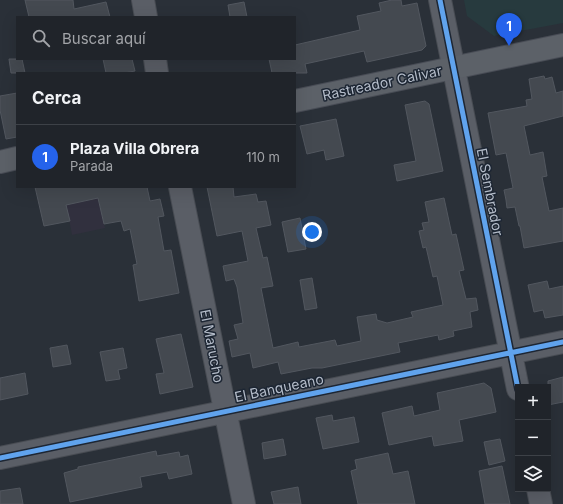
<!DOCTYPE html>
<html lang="es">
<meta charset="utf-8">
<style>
body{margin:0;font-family:Inter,sans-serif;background:#282c32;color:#f1f3f6}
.controls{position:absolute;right:12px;bottom:12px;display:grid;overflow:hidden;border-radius:0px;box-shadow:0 4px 16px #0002}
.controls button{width:36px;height:36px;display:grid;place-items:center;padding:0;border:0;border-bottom:1px solid #3d4147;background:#20242a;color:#f1f3f6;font:20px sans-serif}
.you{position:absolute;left:312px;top:232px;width:14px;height:14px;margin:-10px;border:3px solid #fff;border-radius:50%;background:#1a73e8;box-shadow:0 0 0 6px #1a73e833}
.badge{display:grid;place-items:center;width:26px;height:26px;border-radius:50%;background:#2563eb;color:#fff;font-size:13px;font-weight:700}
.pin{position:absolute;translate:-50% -33px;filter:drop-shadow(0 1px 2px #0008)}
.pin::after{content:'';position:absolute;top:21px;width:14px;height:12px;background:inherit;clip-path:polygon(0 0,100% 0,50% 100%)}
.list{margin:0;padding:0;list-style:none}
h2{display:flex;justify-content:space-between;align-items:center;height:52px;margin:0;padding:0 16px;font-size:17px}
h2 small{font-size:13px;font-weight:400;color:#a2a4a8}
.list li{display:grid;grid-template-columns:26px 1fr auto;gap:12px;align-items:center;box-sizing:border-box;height:64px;padding:0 16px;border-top:1px solid #3d4147}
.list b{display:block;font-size:15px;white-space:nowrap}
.list p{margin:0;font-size:13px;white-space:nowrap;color:#a2a4a8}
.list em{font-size:13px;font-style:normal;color:#a2a4a8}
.icon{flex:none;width:22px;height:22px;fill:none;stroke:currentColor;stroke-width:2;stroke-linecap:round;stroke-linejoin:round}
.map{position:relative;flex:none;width:563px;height:504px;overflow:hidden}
.search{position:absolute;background:#20242a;box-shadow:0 4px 16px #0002;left:16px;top:16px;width:280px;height:44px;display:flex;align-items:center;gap:10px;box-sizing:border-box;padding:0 14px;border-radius:0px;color:#a2a4a8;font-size:15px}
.panel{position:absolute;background:#20242a;box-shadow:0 4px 16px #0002;left:16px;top:72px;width:280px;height:116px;border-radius:0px}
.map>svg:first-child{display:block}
</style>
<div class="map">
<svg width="563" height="504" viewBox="0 0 563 504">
<rect width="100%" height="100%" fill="#2a3038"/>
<path fill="#31303e" d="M 63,187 L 96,187 L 105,228 L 72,235 Z"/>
<path fill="#273a3e" d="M 464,0 L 563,0 L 563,23 L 494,36 L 467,16 Z"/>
<path fill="#444950" stroke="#52575f" d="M 25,0 L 73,0 L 74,9 L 106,2 L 110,17 L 29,17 Z
M 392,0 L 401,0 L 402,6 L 417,3 L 426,46 L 422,50 L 367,62 L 364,51 L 305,64 L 307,73 L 272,73 L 269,59 L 295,59 L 295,45 L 360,30 L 357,16 L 381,11 L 379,3 Z
M 244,2 L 247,17 L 230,17 L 228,5 Z
M 9,59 L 22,59 L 25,73 L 11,73 Z
M 103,59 L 132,59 L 135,71 L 124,73 L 106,73 Z
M 544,76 L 545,79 L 552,77 L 556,93 L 563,91 L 563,116 L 524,126 L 530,155 L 543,152 L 547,176 L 542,177 L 549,211 L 563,208 L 563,241 L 524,248 L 520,226 L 519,226 L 515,207 L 507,208 L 506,200 L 504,190 L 513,188 L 506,153 L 496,155 L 488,113 L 527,106 L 526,100 L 532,99 L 529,79 Z
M 17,93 L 17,137 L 6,139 L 0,110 L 0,96 Z
M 425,101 L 429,104 L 443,171 L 397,181 L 394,165 L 416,161 L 405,105 Z
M 336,119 L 344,156 L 326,160 L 324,150 L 307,154 L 300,126 Z
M 35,187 L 147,187 L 150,201 L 160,199 L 164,216 L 158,217 L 164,251 L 171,250 L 179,293 L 139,301 L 133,265 L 137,264 L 130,229 L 124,231 L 121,221 L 104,224 L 98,198 L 66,205 L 70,221 L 44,226 Z
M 207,187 L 233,187 L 234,197 L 256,194 L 258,202 L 266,201 L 271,225 L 256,228 L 263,258 L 267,257 L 273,286 L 261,288 L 273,348 L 298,342 L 299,347 L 335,340 L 337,346 L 361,341 L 357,317 L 376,314 L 377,320 L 387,323 L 413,317 L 411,312 L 443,305 L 437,276 L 433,277 L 426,247 L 423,248 L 419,231 L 424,230 L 422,223 L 429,222 L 425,202 L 444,198 L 452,235 L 456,234 L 464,270 L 459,271 L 466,299 L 476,298 L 478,310 L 470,312 L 472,327 L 453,331 L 454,336 L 439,340 L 438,335 L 398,343 L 400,352 L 322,368 L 312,368 L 281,374 L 278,362 L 253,368 L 250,353 L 232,357 L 229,341 L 238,339 L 234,325 L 243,323 L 237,287 L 234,279 L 226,281 L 223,266 L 248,261 L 242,231 L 217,236 Z
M 300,218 L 306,249 L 288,252 L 282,222 Z
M 312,278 L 317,308 L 305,310 L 300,280 Z
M 547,281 L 549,289 L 563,286 L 563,315 L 545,318 L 543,310 L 534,312 L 528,285 Z
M 181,334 L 193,387 L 160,394 L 156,374 L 164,373 L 156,339 Z
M 67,345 L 71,364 L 53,367 L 50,348 Z
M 123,348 L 127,368 L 118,370 L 120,379 L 106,381 L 100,352 Z
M 25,373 L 28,394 L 0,400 L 0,378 Z
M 563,377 L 563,402 L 548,405 L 548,381 Z
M 484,383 L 491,388 L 496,412 L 459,420 L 463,441 L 434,446 L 432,436 L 389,445 L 382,413 L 412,406 L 414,416 L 440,410 L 437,393 Z
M 332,415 L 333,421 L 354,417 L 359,442 L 323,449 L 316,418 Z
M 283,439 L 286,455 L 264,459 L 262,443 Z
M 500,439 L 505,461 L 489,465 L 484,442 Z
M 156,451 L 157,456 L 179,452 L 180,457 L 188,455 L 192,474 L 169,479 L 167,472 L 140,477 L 142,487 L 70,502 L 64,473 L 78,469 L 78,467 Z
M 388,453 L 393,474 L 408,471 L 415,504 L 358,504 L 351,471 L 357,469 L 355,460 Z
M 502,466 L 510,504 L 485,504 L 479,471 Z
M 298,487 L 301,504 L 274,504 L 271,492 Z
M 20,488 L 23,504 L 0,504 L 0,491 Z"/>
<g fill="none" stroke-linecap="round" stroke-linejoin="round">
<g stroke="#484c53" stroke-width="24">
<path id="minor" d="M 143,0 L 146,17
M 440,0 L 518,389
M 155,59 L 157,73
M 180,187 L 244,504
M 0,458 L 563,342
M 538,489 L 541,504"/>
</g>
<g stroke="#484c55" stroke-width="24">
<path id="major" d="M 295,101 L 563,45
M 0,162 L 17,158"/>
</g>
<use href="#minor" stroke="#5a5e66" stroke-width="22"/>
<use href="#major" stroke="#5c6168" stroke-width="22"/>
<g stroke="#1d2633" stroke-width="8">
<path id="cycleway" d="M 440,0 L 518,389
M 0,458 L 563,342"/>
</g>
<use href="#cycleway" stroke="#60a3ed" stroke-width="5"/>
</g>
<g text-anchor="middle" stroke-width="3" stroke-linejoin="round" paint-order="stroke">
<g font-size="14" fill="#b4bcc9" stroke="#1d2633">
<text transform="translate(382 83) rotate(-12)" y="5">Rastreador Calivar</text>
<text transform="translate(490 192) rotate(79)" y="5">El Sembrador</text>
<text transform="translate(212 346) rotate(79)" y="5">El Marucho</text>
<text transform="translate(279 388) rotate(-12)" y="5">El Banqueano</text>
</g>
</g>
</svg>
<div class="controls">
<button>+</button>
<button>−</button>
<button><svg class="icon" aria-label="layers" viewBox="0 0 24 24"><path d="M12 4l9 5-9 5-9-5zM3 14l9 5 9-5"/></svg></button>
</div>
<div class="you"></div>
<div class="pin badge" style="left:509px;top:46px">1</div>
<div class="search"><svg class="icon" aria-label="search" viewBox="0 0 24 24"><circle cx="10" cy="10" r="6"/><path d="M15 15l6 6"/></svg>Buscar aquí</div>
<section class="panel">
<h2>Cerca<small></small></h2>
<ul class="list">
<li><span class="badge">1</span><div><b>Plaza Villa Obrera</b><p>Parada</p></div><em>110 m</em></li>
</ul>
</section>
</div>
